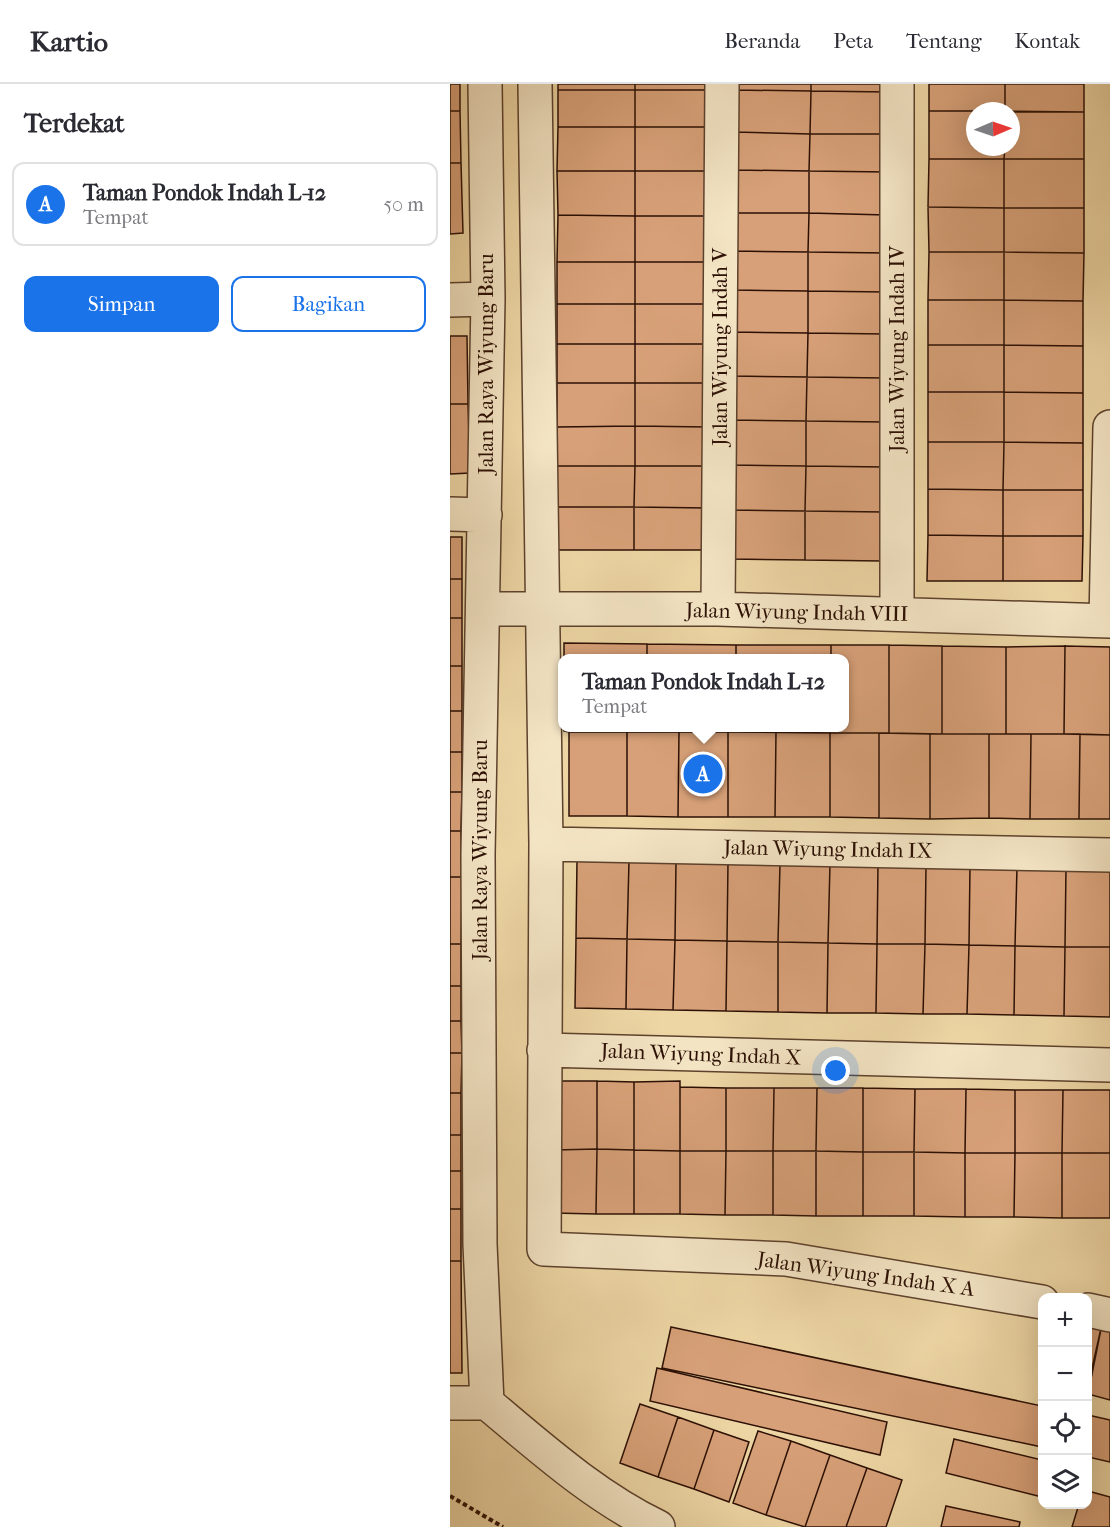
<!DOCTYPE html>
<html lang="id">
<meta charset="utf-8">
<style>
body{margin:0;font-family:"IM FELL French Canon",serif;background:#f7f7f7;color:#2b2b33}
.controls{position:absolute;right:18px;bottom:18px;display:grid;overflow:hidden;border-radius:12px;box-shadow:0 6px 24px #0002}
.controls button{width:54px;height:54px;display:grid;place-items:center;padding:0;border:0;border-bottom:2px solid #e1e1e2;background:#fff;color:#2b2b33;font:30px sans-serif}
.compass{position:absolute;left:516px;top:18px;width:54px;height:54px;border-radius:50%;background:#fff;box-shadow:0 6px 24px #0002;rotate:88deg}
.you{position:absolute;left:386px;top:987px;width:21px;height:21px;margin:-15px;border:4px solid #fff;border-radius:50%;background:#1a73e8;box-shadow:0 0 0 9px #1a73e833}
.badge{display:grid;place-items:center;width:39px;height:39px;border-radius:50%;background:#1a73e8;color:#fff;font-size:20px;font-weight:700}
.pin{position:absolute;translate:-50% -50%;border:3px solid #fff;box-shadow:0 2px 6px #0006}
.popup{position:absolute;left:108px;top:570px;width:291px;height:78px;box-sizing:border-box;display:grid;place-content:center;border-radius:12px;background:#fff;filter:drop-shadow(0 2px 4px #0005);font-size:20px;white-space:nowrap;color:#7c7c81}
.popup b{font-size:22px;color:#2b2b33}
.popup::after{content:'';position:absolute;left:50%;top:100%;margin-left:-12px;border:12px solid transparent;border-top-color:#fff}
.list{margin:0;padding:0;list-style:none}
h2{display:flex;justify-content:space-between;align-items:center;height:78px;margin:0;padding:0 24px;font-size:26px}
h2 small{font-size:20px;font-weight:400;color:#7c7c81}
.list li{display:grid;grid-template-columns:39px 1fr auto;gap:18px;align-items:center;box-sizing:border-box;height:84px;margin:0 12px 12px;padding:0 12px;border:2px solid #e1e1e2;border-radius:12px}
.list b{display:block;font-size:22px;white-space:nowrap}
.list p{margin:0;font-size:20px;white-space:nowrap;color:#7c7c81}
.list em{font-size:20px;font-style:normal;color:#7c7c81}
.actions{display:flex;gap:12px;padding:18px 24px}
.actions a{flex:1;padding:14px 0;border:2px solid #1a73e8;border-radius:12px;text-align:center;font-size:21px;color:#1a73e8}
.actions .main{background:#1a73e8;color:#fff}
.icon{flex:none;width:33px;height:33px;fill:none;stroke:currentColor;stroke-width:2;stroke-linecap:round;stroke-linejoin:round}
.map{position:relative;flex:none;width:660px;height:1443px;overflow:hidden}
header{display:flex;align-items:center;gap:36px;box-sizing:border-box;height:84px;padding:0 30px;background:#fff;border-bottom:2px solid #e1e1e2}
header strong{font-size:28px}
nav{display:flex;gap:33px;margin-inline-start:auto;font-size:21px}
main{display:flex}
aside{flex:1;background:#fff}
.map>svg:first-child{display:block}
</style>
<header>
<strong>Kartio</strong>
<nav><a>Beranda</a><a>Peta</a><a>Tentang</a><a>Kontak</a></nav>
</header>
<main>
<aside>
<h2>Terdekat<small></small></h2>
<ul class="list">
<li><span class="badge">A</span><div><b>Taman Pondok Indah L-12</b><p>Tempat</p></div><em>50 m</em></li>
</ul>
<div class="actions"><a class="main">Simpan</a><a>Bagikan</a></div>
</aside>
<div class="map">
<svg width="660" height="1443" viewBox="0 0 660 1443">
<rect width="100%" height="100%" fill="#edd5a4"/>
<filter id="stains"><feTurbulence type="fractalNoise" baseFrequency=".00333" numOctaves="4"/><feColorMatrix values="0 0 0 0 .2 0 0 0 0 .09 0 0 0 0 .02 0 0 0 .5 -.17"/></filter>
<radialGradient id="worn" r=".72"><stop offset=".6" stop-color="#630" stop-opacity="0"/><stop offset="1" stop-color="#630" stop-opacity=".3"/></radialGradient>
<path fill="#d7a078" stroke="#2c1004" stroke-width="1.5" d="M 0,0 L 10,0 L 10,27 L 0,27 Z
M 108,0 L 185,0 L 185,6 L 108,6 Z
M 185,0 L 258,0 L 257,6 L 185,6 Z
M 285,0 L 361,0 L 361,7 L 285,6 Z
M 361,0 L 438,0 L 438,8 L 361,7 Z
M 479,0 L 555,0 L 555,27 L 479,27 Z
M 555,0 L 634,0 L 634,28 L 555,27 Z
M 108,6 L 185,6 L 185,43 L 108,43 Z
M 185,6 L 257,6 L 257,43 L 185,43 Z
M 285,6 L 361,7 L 360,50 L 285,48 Z
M 361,7 L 438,8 L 437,50 L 360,50 Z
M 0,27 L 10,27 L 11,79 L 0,79 Z
M 479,27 L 525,27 L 525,63 L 555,63 L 554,75 L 479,75 Z
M 561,28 L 634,28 L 634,75 L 554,75 L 555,63 L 561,63 Z
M 108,43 L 185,43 L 185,87 L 107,87 Z
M 185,43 L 257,43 L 258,87 L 185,87 Z
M 285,48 L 360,50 L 359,87 L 285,86 Z
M 360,50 L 437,50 L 437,88 L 359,87 Z
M 479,75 L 554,75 L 554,124 L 478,123 Z
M 554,75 L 634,75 L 634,124 L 554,124 Z
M 0,79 L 11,79 L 13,149 L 0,150 Z
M 285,86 L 359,87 L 359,129 L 284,129 Z
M 107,87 L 185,87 L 185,132 L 108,131 Z
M 185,87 L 258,87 L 258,132 L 185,132 Z
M 359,87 L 437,88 L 436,131 L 359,129 Z
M 478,123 L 554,124 L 554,168 L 479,168 Z
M 554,124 L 634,124 L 634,169 L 554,168 Z
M 284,129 L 359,129 L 358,168 L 284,167 Z
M 359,129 L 436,131 L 436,169 L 358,168 Z
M 108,131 L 185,132 L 185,178 L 107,178 Z
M 185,132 L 258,132 L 258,178 L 185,178 Z
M 284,167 L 358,168 L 358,207 L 283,206 Z
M 358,168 L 436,169 L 435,208 L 358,207 Z
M 479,168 L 554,168 L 554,216 L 478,216 Z
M 554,168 L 634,169 L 633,217 L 554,216 Z
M 107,178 L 185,178 L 185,220 L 107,220 Z
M 185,178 L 258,178 L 258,220 L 185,220 Z
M 283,206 L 358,207 L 358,249 L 283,248 Z
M 358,207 L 435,208 L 435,250 L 358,249 Z
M 478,216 L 554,216 L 554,261 L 478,261 Z
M 554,216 L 633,217 L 633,262 L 554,261 Z
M 107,220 L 185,220 L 185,260 L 107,260 Z
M 185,220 L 258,220 L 257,260 L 185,260 Z
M 283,248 L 358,249 L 357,293 L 282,292 Z
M 358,249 L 435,250 L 434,294 L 357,293 Z
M 0,252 L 17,252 L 18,320 L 0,320 Z
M 107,260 L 185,260 L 185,299 L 107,299 Z
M 185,260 L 257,260 L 257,299 L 185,299 Z
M 478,261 L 554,261 L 554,308 L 478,308 Z
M 554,261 L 633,262 L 633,309 L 554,308 Z
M 282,292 L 357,293 L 356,337 L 282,336 Z
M 357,293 L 434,294 L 434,338 L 356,337 Z
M 107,299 L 185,299 L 185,342 L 107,343 Z
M 185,299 L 257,299 L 257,343 L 185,342 Z
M 478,308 L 554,308 L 554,358 L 478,358 Z
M 554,308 L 633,309 L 633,359 L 554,358 Z
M 0,320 L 18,320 L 20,389 L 0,390 Z
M 282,336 L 356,337 L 356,382 L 281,381 Z
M 356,337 L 434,338 L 434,383 L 356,382 Z
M 185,342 L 185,382 L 107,382 L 107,343 Z
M 185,342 L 257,343 L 257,382 L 185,382 Z
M 478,358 L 554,358 L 553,406 L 478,405 Z
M 554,358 L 633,359 L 633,406 L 553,406 Z
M 281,381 L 356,382 L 355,427 L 280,426 Z
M 107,382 L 185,382 L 184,423 L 107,423 Z
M 185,382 L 257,382 L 257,424 L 184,423 Z
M 356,382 L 434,383 L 433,428 L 355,427 Z
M 478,405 L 553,406 L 553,452 L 478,451 Z
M 553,406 L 633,406 L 633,452 L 553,452 Z
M 107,423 L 184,423 L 184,466 L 107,466 Z
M 184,423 L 257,424 L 257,466 L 184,466 Z
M 280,426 L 355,427 L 355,476 L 280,475 Z
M 355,427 L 433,428 L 432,477 L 355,476 Z
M 478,451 L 553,452 L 553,497 L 477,497 Z
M 553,452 L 633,452 L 632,497 L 553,497 Z
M 0,453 L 12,453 L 12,495 L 0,495 Z
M 0,495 L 12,495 L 12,534 L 0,534 Z
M 0,534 L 12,534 L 12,582 L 0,582 Z
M 114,559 L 197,560 L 197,574 L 114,574 Z
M 197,560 L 286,561 L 286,574 L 197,574 Z
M 286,561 L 381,561 L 381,574 L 286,574 Z
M 381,561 L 439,561 L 439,649 L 380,649 L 380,644 L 394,644 L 394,574 L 381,574 Z
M 439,561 L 492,562 L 492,650 L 439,649 Z
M 492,562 L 556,563 L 556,650 L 492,650 Z
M 615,562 L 614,650 L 556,650 L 556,563 Z
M 615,562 L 660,563 L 660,651 L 614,650 Z
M 0,582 L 12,582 L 12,627 L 0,627 Z
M 0,627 L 12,627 L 12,668 L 0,668 Z
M 114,644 L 197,644 L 197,648 L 119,648 L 114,647 Z
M 197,644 L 286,644 L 286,648 L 197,648 Z
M 286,644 L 380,644 L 380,649 L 286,648 Z
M 177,647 L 229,648 L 228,733 L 177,732 Z
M 177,647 L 177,732 L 119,732 L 119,648 Z
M 229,648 L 278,648 L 278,733 L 228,733 Z
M 278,648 L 326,648 L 325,733 L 278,733 Z
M 326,648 L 380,649 L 380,733 L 325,733 Z
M 380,649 L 429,649 L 429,734 L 380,733 Z
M 429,649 L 480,650 L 480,735 L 429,734 Z
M 480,650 L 539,650 L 539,734 L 480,735 Z
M 539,650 L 581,650 L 580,735 L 539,734 Z
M 581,650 L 630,650 L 629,735 L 580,735 Z
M 630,650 L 660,651 L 660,735 L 629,735 Z
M 0,668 L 12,668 L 12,708 L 0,708 Z
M 0,708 L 12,708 L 11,747 L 0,747 Z
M 0,747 L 11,747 L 12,793 L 0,793 Z
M 127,776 L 179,777 L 177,855 L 126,854 Z
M 179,777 L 226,778 L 225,856 L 177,855 Z
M 226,778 L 278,779 L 277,857 L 225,856 Z
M 278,779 L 330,780 L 328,858 L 277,857 Z
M 330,780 L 380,780 L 378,859 L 328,858 Z
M 380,780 L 428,781 L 427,860 L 378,859 Z
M 428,781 L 476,782 L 475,860 L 427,860 Z
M 476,782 L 520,783 L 519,861 L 475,860 Z
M 520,783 L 567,783 L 565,862 L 519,861 Z
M 567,783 L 616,784 L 615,863 L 565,862 Z
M 616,784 L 660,785 L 660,863 L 615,863 Z
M 0,793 L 12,793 L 11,860 L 0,860 Z
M 126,854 L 177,855 L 176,925 L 125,924 Z
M 177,855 L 225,856 L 223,926 L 176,925 Z
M 225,856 L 277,857 L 276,927 L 223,926 Z
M 277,857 L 328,858 L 328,928 L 276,927 Z
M 328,858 L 378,859 L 377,929 L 328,928 Z
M 378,859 L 427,860 L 426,929 L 377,929 Z
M 0,860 L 11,860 L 11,902 L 0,902 Z
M 427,860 L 475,860 L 473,930 L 426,929 Z
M 475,860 L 519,861 L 517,930 L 473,930 Z
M 519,861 L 565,862 L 564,931 L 517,930 Z
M 565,862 L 615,863 L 614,932 L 564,931 Z
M 615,863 L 660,863 L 660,933 L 614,932 Z
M 0,902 L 11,902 L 11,937 L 0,937 Z
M 0,937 L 11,937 L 12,969 L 0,969 Z
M 0,969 L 12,969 L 11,1009 L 0,1009 Z
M 105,997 L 147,997 L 147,1065 L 104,1066 Z
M 147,997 L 184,998 L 184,1066 L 147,1065 Z
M 230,997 L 230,1067 L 184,1066 L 184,998 Z
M 230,1003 L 276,1004 L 276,1067 L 230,1067 Z
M 276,1004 L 324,1004 L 323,1067 L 276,1067 Z
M 324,1004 L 367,1004 L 366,1067 L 323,1067 Z
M 367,1004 L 413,1004 L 413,1068 L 366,1067 Z
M 413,1004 L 465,1005 L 464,1068 L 413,1068 Z
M 465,1005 L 516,1005 L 515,1069 L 464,1068 Z
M 516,1005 L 565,1006 L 565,1069 L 515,1069 Z
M 565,1006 L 613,1006 L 612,1069 L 565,1069 Z
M 613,1006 L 660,1006 L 660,1069 L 612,1069 Z
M 0,1009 L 11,1009 L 11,1051 L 0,1051 Z
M 0,1051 L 11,1051 L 11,1087 L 0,1087 Z
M 147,1065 L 184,1066 L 184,1130 L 146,1130 Z
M 147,1065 L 146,1130 L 104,1129 L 104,1066 Z
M 184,1066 L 230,1067 L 230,1130 L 184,1130 Z
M 230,1067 L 276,1067 L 275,1131 L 230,1130 Z
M 276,1067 L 323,1067 L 323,1131 L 275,1131 Z
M 323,1067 L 366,1067 L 366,1132 L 323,1131 Z
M 366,1067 L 413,1068 L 413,1132 L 366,1132 Z
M 413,1068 L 464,1068 L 464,1132 L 413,1132 Z
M 464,1068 L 515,1069 L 515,1133 L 464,1132 Z
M 515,1069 L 565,1069 L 564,1133 L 515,1133 Z
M 565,1069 L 612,1069 L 612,1134 L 564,1133 Z
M 612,1069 L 660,1069 L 660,1134 L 612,1134 Z
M 0,1087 L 11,1087 L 11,1125 L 0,1125 Z
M 0,1125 L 11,1125 L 11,1177 L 0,1177 Z
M 0,1177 L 11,1177 L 12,1289 L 0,1289 Z
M 638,1237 L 652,1240 L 638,1302 Z
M 652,1240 L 660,1242 L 660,1316 L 638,1310 Z
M 221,1243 L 592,1322 L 592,1363 L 212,1284 Z
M 207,1284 L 437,1338 L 430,1371 L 200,1317 Z
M 190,1320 L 228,1333 L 208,1393 L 170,1379 Z
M 638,1331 L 660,1336 L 660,1378 L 638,1373 Z
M 228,1333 L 264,1346 L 244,1405 L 208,1393 Z
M 264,1346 L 299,1358 L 279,1418 L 244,1405 Z
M 308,1347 L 341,1357 L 316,1431 L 283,1419 Z
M 504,1355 L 592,1376 L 592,1413 L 496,1389 Z
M 341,1357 L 380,1371 L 355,1443 L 316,1431 Z
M 380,1371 L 417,1384 L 396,1443 L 355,1443 Z
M 417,1384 L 452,1396 L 436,1443 L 396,1443 Z
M 638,1407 L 660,1413 L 660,1443 L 622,1443 L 629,1420 L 638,1420 Z
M 496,1422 L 570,1438 L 569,1443 L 491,1443 Z"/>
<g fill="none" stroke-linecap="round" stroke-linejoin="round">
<g stroke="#5c412c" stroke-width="36">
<path id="minor" d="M 35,0 L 38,215 L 28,771 L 30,1160 L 37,1319 C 91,1364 144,1412 208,1443
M 85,0 L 96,760 L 94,1165 L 336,1175 L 592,1218
M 447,0 L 447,530
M 0,216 L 38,215
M 0,430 L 35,431
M 34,525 L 268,525 L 660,537
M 268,525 L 272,0
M 656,537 L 660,343
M 96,760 L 660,771
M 94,966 L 660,981
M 638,1226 L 660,1231
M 0,1319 L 37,1319"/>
</g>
<path stroke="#2c1004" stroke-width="4" stroke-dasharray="4.5 3" stroke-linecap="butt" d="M 0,1412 L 53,1443"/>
<use href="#minor" stroke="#f3e4c4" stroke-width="33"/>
</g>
<g text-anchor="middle" stroke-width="6" stroke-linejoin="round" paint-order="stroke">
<g font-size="21" fill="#2c1004" stroke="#f3e4c4">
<text transform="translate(270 263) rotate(-90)" y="7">Jalan Wiyung Indah V</text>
<text transform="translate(447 265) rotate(-90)" y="7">Jalan Wiyung Indah IV</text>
<text transform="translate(36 280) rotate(-90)" y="7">Jalan Raya Wiyung Baru</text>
<text transform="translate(347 528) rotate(1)" y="7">Jalan Wiyung Indah VIII</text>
<text transform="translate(378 765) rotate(1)" y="7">Jalan Wiyung Indah IX</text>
<text transform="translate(30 766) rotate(-90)" y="7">Jalan Raya Wiyung Baru</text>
<text transform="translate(251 970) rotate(2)" y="7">Jalan Wiyung Indah X</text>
<text transform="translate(416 1190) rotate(8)" y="7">Jalan Wiyung Indah X A</text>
</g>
</g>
<rect width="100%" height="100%" filter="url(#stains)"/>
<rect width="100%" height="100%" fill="url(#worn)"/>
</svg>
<div class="controls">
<button>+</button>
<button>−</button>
<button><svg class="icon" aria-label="locate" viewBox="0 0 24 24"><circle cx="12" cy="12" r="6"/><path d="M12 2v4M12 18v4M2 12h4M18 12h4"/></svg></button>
<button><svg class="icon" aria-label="layers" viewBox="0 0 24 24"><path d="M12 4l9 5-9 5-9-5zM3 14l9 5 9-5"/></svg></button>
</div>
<svg class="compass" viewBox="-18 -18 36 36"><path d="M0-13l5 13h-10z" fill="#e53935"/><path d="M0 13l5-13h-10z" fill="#7c7c81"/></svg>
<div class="you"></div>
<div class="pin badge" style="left:253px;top:690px">A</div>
<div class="popup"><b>Taman Pondok Indah L-12</b>Tempat</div>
</div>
</main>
